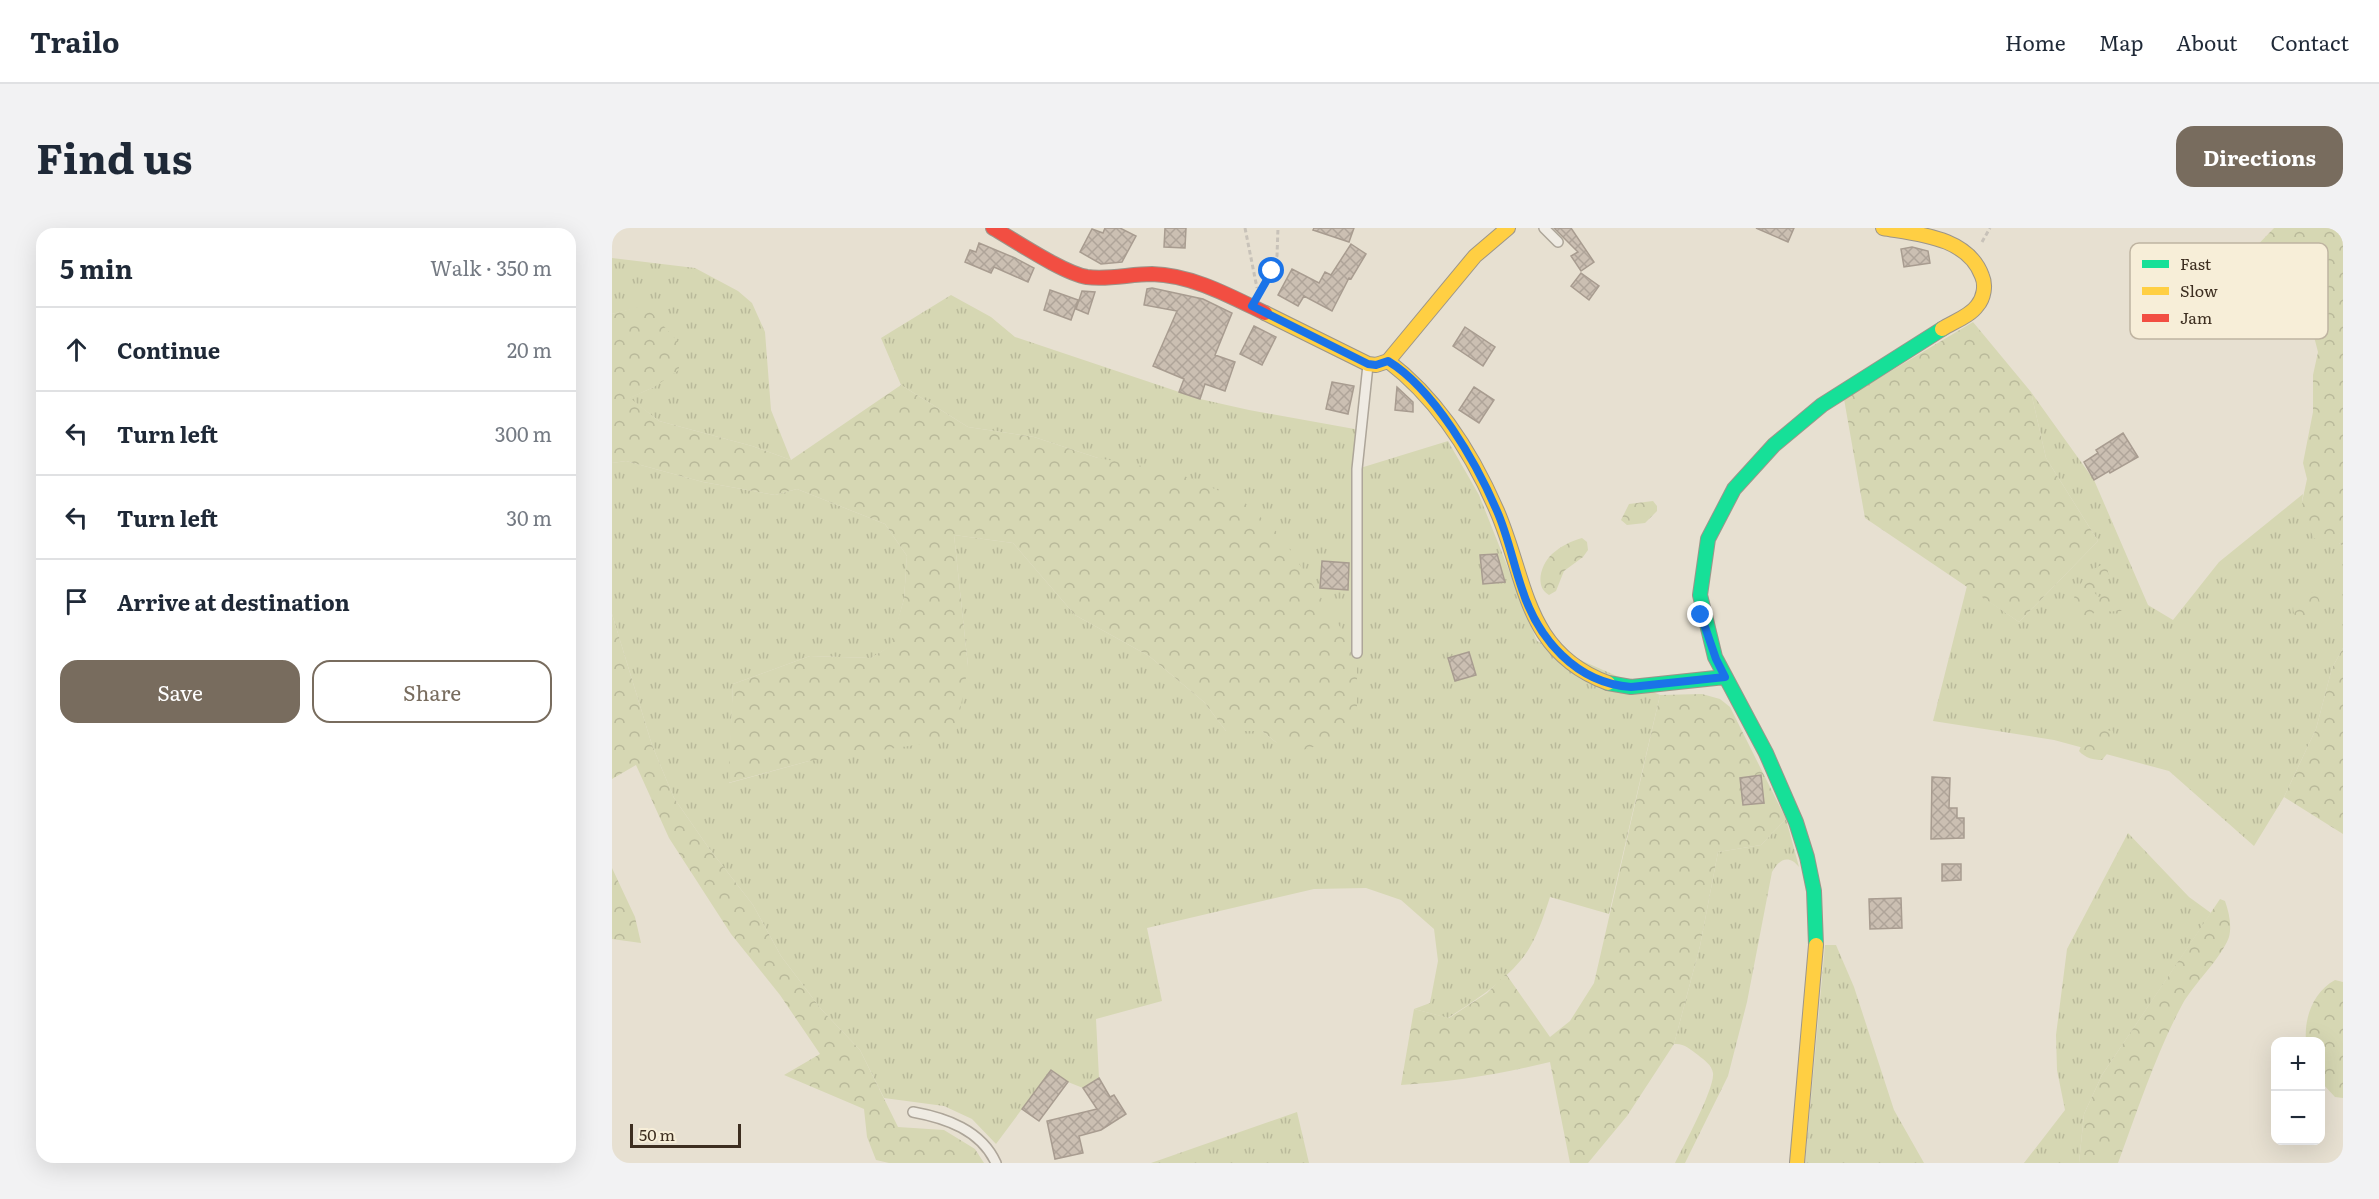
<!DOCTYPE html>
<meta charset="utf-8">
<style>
body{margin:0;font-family:Literata,serif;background:#f2f2f3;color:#1f2937}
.controls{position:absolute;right:18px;bottom:18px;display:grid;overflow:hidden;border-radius:12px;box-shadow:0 6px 24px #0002}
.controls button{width:54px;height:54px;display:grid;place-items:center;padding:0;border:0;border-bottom:2px solid #e0e1e3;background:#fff;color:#1f2937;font:30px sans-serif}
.scale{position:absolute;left:18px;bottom:15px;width:111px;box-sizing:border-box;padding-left:6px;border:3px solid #3d2e20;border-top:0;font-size:16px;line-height:21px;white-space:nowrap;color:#3d2e20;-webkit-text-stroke:4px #f7eed8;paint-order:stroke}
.stop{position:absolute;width:18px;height:18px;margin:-14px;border:4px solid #1a73e8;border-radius:50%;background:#fff}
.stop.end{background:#1a73e8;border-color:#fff;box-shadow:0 2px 6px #0008}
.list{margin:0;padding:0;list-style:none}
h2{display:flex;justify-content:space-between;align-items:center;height:78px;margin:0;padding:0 24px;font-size:26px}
h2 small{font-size:20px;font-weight:400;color:#747a83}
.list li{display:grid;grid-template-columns:39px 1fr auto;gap:18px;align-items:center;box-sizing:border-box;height:84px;padding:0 24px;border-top:2px solid #e0e1e3}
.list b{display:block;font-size:22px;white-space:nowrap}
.list em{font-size:20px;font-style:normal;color:#747a83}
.actions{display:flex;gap:12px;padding:18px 24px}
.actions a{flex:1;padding:14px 0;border:2px solid #786c5e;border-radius:18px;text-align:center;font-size:21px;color:#786c5e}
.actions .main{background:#786c5e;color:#fff}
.icon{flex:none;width:33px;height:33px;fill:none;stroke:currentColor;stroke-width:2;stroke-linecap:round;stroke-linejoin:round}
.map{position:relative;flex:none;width:1731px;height:935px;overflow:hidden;border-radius:18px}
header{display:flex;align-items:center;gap:36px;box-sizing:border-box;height:84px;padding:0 30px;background:#fff;border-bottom:2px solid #e0e1e3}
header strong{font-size:28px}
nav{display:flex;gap:33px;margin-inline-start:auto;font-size:21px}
.intro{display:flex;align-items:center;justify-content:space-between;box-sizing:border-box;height:144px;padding:0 36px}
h1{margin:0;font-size:42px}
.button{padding:15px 27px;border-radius:18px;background:#786c5e;color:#fff;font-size:21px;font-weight:700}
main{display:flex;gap:36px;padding:0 36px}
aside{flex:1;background:#fff;border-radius:18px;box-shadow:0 6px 24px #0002}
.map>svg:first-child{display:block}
</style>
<header>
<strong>Trailo</strong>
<nav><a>Home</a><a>Map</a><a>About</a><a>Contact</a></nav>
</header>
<div class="intro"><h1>Find us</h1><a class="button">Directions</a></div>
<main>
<aside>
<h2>5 min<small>Walk · 350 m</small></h2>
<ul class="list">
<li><svg class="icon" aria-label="ahead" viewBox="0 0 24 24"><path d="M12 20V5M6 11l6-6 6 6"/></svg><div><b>Continue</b></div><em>20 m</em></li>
<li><svg class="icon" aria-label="left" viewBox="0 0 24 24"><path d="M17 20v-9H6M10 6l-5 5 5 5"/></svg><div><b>Turn left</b></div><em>300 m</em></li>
<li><svg class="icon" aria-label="left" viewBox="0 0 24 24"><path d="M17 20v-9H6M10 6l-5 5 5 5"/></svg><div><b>Turn left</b></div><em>30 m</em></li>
<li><svg class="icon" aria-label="arrive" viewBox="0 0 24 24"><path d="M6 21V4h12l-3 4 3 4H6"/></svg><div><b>Arrive at destination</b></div></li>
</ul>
<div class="actions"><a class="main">Save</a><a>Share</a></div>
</aside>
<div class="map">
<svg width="1731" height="935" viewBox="0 0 1731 935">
<defs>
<pattern id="grass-tufts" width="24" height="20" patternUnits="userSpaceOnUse" patternTransform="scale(1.5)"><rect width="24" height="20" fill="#d6d7b3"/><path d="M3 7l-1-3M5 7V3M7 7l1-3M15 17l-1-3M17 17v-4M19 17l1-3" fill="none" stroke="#b9b99a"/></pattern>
<pattern id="forest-crowns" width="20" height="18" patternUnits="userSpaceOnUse" patternTransform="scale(1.5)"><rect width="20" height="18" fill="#d6d7b3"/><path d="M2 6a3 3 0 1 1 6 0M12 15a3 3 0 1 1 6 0" fill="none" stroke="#b9b99a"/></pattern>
<pattern id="building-cross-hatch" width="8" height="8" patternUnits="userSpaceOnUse" patternTransform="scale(1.5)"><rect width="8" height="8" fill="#cbbfb2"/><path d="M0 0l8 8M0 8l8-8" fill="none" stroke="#afa499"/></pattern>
</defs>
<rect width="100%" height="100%" fill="#e7e0d1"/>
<path fill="url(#grass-tufts)" d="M 0,30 L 83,40 L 126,63 L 140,75 L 153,104 L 159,182 L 179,232 L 140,218 L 47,193 L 17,170 L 42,159 L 33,78 L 0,86 Z
M 339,67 L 379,89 L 403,109 L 588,171 L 637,182 L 748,202 L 745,241 L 836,213 L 867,267 L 925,413 L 1048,467 L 997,686 L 938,669 C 931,690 924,714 909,732 C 889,756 862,773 836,790 L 802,781 L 818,775 L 826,733 L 822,701 L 789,672 L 754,660 L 702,661 L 535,700 L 550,773 L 484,791 L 487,850 L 471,860 L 456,854 L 439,842 L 384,916 L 360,891 L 332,878 L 272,870 L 248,822 L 209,781 L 169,728 L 141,677 L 96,619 L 62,570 L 40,517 L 0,386 L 0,235 L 14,233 L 91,254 L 163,267 L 185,261 L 273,296 L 295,328 L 292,371 L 279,418 L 259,430 L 198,428 L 121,456 L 117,555 L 197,533 L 356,438 L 342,307 L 401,315 L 463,387 L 537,428 L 592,474 L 614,503 L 650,503 L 665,515 L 486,230 L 422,209 L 356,199 L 289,157 L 269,110 Z
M 1419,164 L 1482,252 L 1536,377 L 1561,392 L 1607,334 L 1691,266 L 1690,274 L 1712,315 L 1727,315 L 1731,318 L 1731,420 L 1720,440 L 1704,501 L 1672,569 L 1642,618 L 1557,543 L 1442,512 L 1321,493 L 1355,358 L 1407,394 L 1486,313 L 1434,230 Z
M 1174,591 L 1187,639 C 1177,626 1167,631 1160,644 L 1135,774 L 1116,848 L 1073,935 L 1063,935 C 1071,919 1103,860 1101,845 C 1100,837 1092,832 1086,827 C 1078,821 1072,815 1062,816 L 1088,718 L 1106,624 L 1149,617 Z
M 1516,605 L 1577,669 L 1599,685 L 1490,847 L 1472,886 L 1467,935 L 1412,935 L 1453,882 L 1445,842 L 1444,807 L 1455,721 Z
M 1213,717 L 1224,717 L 1242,759 L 1282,882 L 1312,935 L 1193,935 Z
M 685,884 L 697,935 L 539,935 Z"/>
<path fill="url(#forest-crowns)" d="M 1662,0 L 1731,0 L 1731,318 L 1727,315 L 1712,315 L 1702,310 L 1693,293 L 1690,274 L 1695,251 L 1691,235 L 1701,184 L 1701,147 L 1706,124 L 1694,78 L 1632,31 Z
M 33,77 L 66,114 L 67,142 L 42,159 L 18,170 L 47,193 L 140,218 L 179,232 L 289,157 L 356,199 L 422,209 L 486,230 L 563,244 L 631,273 L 669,308 L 745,425 L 745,478 L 737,497 L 719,514 L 687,523 L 665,515 L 650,503 L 614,503 L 592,474 L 537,428 L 463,387 L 401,315 L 342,307 L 356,438 L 343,511 L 197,533 L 116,555 L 121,456 L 198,428 L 259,430 L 278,418 L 292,371 L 295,328 L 273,296 L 185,261 L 163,267 L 91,254 L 14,233 L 0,235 L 0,86 Z
M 1361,94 L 1419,164 L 1434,230 L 1486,313 L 1407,394 L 1253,290 L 1232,171 Z
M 1041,273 L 1045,278 L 1045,283 L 1033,295 L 1015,297 L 1009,292 L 1017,276 Z
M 970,310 L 975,314 L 976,322 L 971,329 L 952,343 L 944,363 L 937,367 C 922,359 929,336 940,326 C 949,318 959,313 970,310 Z
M 1490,337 L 1495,338 L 1497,350 L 1485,359 L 1482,364 L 1486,369 L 1506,364 L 1514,370 L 1514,377 L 1509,383 L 1484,384 L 1468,392 L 1464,391 L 1458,383 C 1462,366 1472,343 1490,337 Z
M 1696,363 L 1705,366 L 1710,380 C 1706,390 1695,394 1684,390 C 1679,380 1681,374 1687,365 Z
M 0,386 L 40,517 L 62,570 L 96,619 L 141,677 L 169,728 L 209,781 L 248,822 L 286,899 L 332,902 L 363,921 L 372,935 L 277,935 L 264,932 L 255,909 L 252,881 L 172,847 L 208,826 L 168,767 L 119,706 L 57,610 L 24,537 L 0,551 Z
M 1731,420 L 1731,606 L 1672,569 L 1704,501 L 1720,440 Z
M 1090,466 L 1108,471 L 1118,479 L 1174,591 L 1149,617 L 1106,624 L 1088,718 L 1062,816 L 1015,888 L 976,935 L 958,935 L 938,834 C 889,846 840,854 789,857 L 802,781 L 837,790 L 875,765 L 894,746 L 938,809 L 958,793 L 982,755 L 1048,467 Z
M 1480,501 L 1501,503 L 1503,516 L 1490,532 C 1482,532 1473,530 1467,523 L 1475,504 Z
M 0,640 L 23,689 L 29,715 L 0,711 Z
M 1608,671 L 1613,673 C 1617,684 1620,698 1617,709 C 1609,731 1582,755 1570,777 C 1544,825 1525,884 1506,935 L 1467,935 L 1472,886 L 1490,847 Z
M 1723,752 L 1731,754 L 1731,870 L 1723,869 L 1709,854 L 1708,814 L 1694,813 C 1692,790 1701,764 1723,752 Z"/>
<path fill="url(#building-cross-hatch)" stroke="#a89c90" stroke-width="1.5" d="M 493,0 L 508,0 L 524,8 L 510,34 L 489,36 L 468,24 L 480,1 L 491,5 Z
M 553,0 L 574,0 L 573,20 L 552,19 Z
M 702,0 L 742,0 L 737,14 L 701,2 Z
M 942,0 L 959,0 L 982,34 L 969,43 L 959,28 L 966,24 Z
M 1144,0 L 1182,0 L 1176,14 Z
M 367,15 L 403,30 L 422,40 L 416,54 L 382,39 L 379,45 L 353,34 L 358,22 L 364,24 Z
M 739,16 L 754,26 L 739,51 L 737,50 L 720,83 L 692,68 L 686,78 L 666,67 L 680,41 L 707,55 L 713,44 L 719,47 Z
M 1300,19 L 1316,23 L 1318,35 L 1292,39 L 1289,21 Z
M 969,45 L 987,58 L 977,72 L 959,58 Z
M 540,60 L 591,71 L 620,85 L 603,127 L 623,134 L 613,163 L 593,156 L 588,171 L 567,164 L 572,151 L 541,138 L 565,83 L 532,77 L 535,61 Z
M 438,62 L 466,72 L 459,92 L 432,82 Z
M 470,63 L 483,64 L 476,86 L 464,81 Z
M 642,98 L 664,109 L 650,137 L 628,126 Z
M 853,99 L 883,119 L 871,138 L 841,118 Z
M 720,154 L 742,158 L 736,186 L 714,181 Z
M 785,159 L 801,174 L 801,184 L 783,182 Z
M 862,159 L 882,172 L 867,195 L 847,182 Z
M 1511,205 L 1526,229 L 1498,245 L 1497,243 L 1482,252 L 1472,234 L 1486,225 L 1484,222 Z
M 885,326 L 893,354 L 871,356 L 868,327 Z
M 710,333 L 737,335 L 736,362 L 708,360 Z
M 857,424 L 864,447 L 843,453 L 836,430 Z
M 1149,547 L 1152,575 L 1131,577 L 1128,550 Z
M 1320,549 L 1338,550 L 1337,580 L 1345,580 L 1345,590 L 1352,590 L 1352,610 L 1319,611 Z
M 1330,636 L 1349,636 L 1349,652 L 1330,653 Z
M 1289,670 L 1290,700 L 1258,701 L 1257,671 Z
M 439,842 L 456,854 L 427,893 L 410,881 Z
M 487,850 L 498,869 L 502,867 L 514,886 L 489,902 L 467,908 L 471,925 L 443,931 L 435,893 L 485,881 L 471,860 Z"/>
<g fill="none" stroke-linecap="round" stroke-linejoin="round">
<g stroke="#ada599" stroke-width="12">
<path id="lane" d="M 932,0 L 946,14
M 745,425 L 745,241 L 756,137
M 301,884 C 334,890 369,902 384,935"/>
</g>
<g stroke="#9c958a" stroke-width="16">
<path id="fast" d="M 996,455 L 1019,459 L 1113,449
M 1204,717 L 1202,663 L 1195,629 L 1184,594 L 1154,525 L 1103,429 L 1088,367 L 1096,311 L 1122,261 L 1162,217 L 1210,177 L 1330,101"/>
</g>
<g stroke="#9c958a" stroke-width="16">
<path id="slow" d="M 1271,0 C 1306,6 1356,9 1370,48 C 1374,57 1372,70 1365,78 C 1358,88 1341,94 1330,101
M 653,85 L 756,136 L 764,137 L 776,133 L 863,28 L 896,0
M 776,133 C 826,171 860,225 885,283 C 915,352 912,424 996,455
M 1185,935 L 1204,717"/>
</g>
<g stroke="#9c958a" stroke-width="16">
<path id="jam" d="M 381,0 C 404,13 451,45 475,49 C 497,52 518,46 540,46 C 580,47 618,68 653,85"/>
</g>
<path stroke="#c8c2b9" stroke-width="3" stroke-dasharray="4.5 3" stroke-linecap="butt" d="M 633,0 L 645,60
M 1370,14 L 1378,0
M 649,63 L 665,28 L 666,0"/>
<use href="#lane" stroke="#efebe3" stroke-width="9"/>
<use href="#fast" stroke="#16e098" stroke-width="14"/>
<use href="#slow" stroke="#ffcf43" stroke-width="14"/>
<use href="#jam" stroke="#f24e42" stroke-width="14"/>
</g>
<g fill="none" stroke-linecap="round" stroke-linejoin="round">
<path stroke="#1a73e8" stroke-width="8" d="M 660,43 L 640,78 L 756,136 L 764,137 L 776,133 C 822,161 864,234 885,283 C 896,308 901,335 910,361 C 926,411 964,455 1019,459 L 1113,449 L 1104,431 L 1089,387"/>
</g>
<rect x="1518" y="15" width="198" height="96" rx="9" fill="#f7eed8" stroke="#bfb4a1" stroke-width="1.5"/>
<rect x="1530" y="32" width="27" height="8" fill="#16e098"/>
<rect x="1530" y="59" width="27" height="8" fill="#ffcf43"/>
<rect x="1530" y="86" width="27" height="8" fill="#f24e42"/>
<g font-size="16" fill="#3d2e20">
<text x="1568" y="42">Fast</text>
<text x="1568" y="69">Slow</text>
<text x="1568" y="96">Jam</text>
</g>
</svg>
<div class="controls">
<button>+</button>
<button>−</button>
</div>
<div class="scale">50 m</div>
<div class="stop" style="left:660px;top:43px"></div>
<div class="stop end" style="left:1089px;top:387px"></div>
</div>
</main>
